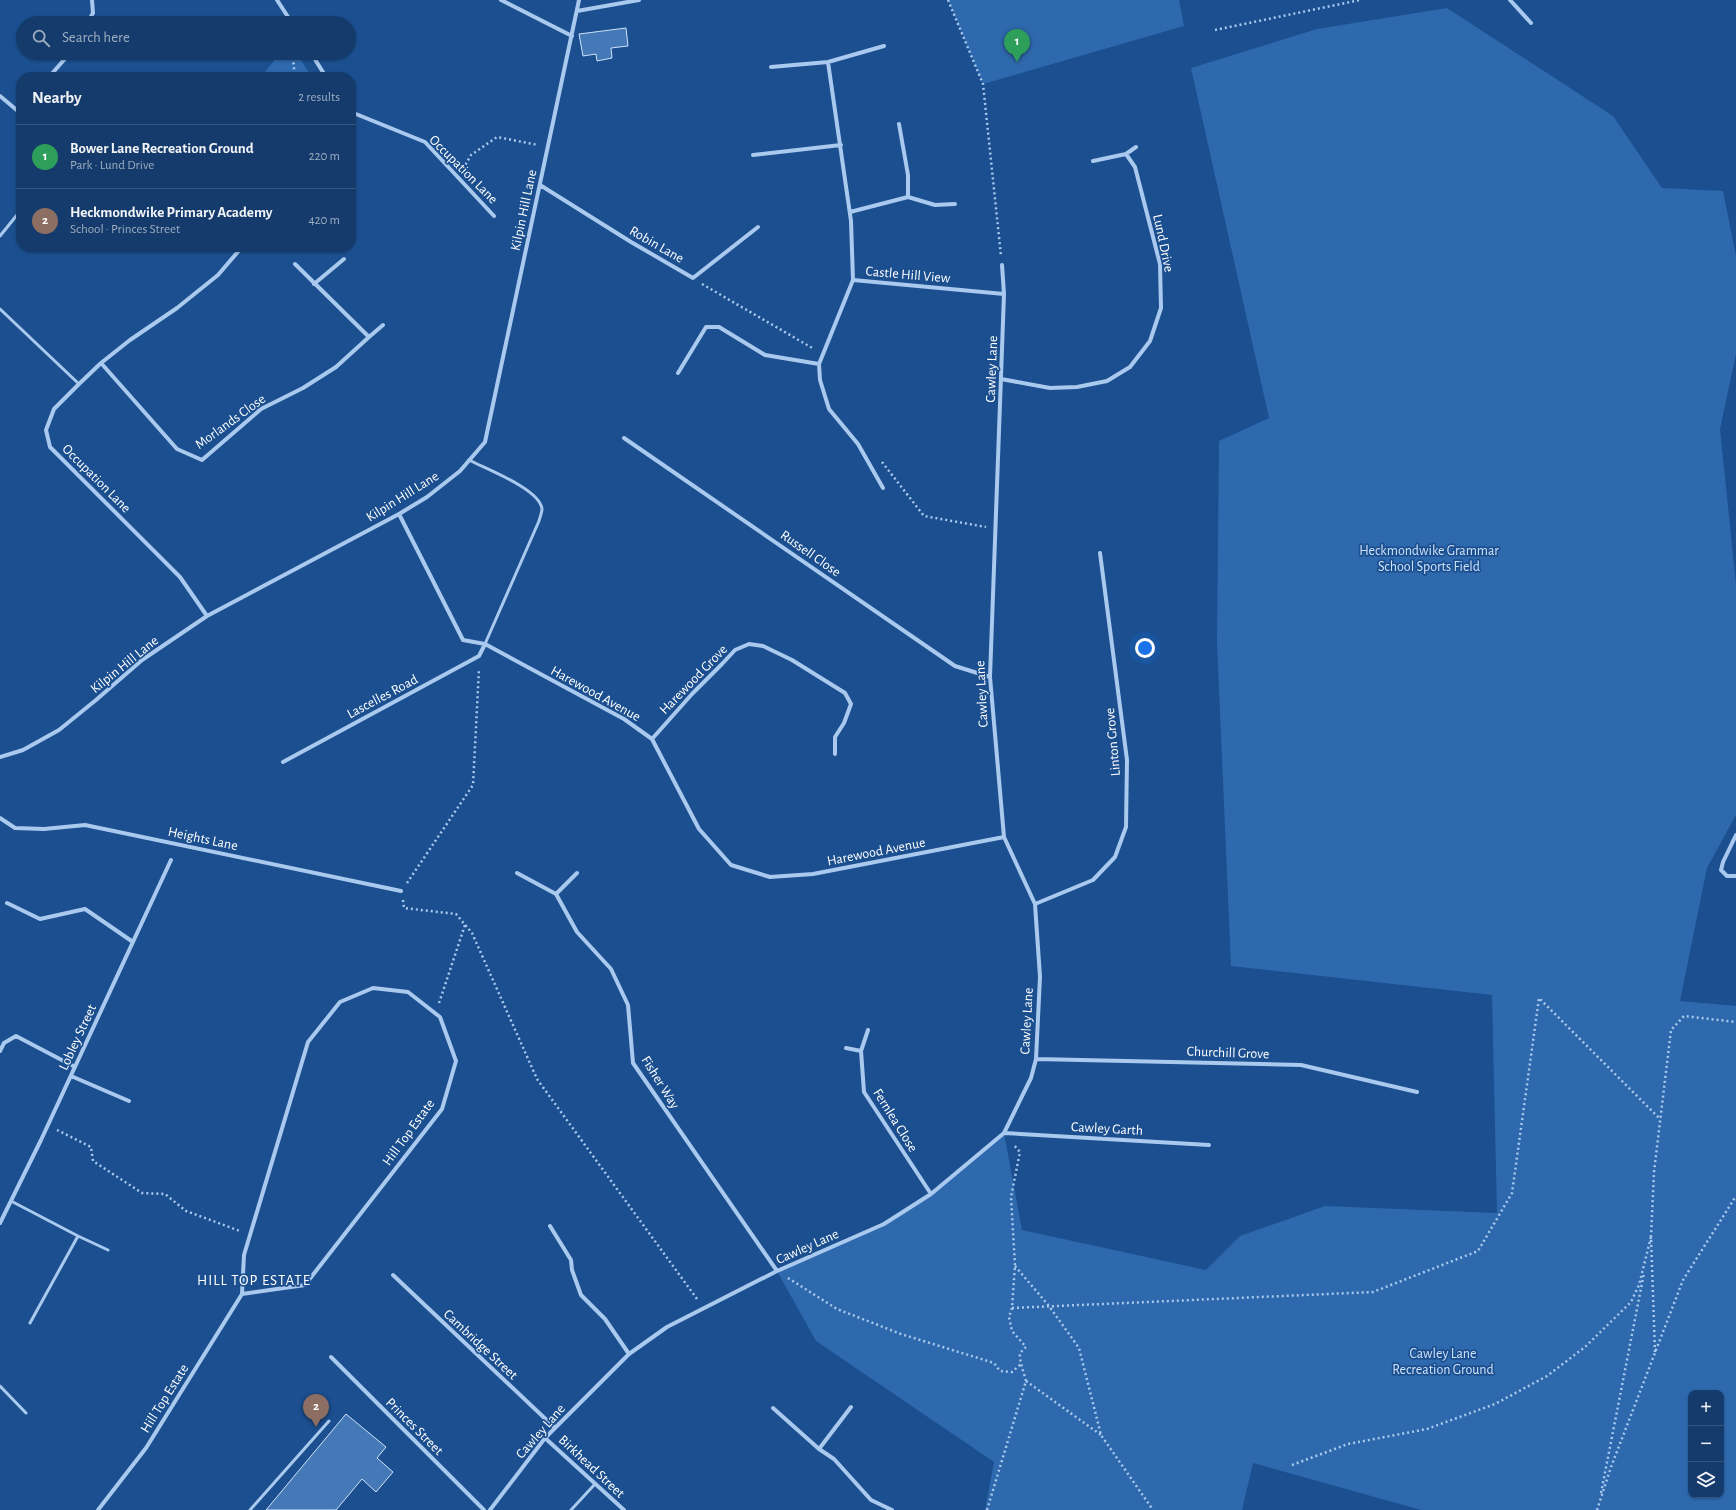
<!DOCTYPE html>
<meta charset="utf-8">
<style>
body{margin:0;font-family:"Alegreya Sans",sans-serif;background:#214673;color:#f1f3f6}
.controls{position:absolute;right:12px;bottom:12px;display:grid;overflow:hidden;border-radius:8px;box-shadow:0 1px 3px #0004}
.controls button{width:36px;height:36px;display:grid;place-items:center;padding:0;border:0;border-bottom:1px solid #33557e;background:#143b6b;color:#f1f3f6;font:20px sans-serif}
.you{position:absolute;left:1145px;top:648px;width:14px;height:14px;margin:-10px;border:3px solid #fff;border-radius:50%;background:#1a73e8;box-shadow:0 0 0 6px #1a73e833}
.badge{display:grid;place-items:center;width:26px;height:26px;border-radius:50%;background:#ffd166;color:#fff;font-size:13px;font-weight:700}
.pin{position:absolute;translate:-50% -33px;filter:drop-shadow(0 1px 2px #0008)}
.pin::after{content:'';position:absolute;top:21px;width:14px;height:12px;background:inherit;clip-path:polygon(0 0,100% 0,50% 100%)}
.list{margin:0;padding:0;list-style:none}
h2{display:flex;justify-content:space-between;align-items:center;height:52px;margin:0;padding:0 16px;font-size:17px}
h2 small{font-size:13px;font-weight:400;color:#9dadc1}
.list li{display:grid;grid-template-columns:26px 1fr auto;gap:12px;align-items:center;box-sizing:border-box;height:64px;padding:0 16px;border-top:1px solid #33557e}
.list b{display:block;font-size:15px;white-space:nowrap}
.list p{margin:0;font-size:13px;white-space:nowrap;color:#9dadc1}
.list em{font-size:13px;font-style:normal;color:#9dadc1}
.icon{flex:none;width:22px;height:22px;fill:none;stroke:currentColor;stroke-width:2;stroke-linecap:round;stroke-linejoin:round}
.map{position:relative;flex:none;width:1736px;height:1510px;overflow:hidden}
.search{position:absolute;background:#143b6b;box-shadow:0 1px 3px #0004;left:16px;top:16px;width:340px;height:44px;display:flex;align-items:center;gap:10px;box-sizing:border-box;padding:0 14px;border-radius:22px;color:#9dadc1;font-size:15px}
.panel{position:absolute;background:#143b6b;box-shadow:0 1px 3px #0004;left:16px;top:72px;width:340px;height:180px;border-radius:16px}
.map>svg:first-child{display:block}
</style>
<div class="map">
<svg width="1736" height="1510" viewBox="0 0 1736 1510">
<rect width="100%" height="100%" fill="#1b4f8f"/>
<path fill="#2e69ad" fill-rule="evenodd" d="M 948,0 L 1179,0 L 1184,26 L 983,84 Z
M 1447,8 L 1613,116 L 1662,188 L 1723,191 L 1736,256 L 1736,354 L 1720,429 L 1736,584 L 1736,815 L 1707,868 L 1680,1001 L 1736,1006 L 1736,1510 L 1421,1510 L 1253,1463 L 1242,1510 L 985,1510 L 994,1462 L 816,1341 L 777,1271 L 884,1224 L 931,1194 L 1004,1133 L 1022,1230 L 1206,1270 L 1240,1236 L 1325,1206 L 1497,1213 L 1492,995 L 1231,966 L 1217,643 L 1219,441 L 1269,418 L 1191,68 L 1317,29 ZM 1691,1393 L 1721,1393 L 1721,1495 L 1691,1495 Z
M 280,53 L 296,53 L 312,77 L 261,77 Z"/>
<path fill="#4478b7" stroke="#cfe3fa" d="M 626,28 L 628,46 L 611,48 L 612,58 L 597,61 L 596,54 L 583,56 L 579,34 Z
M 346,1414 L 386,1447 L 377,1458 L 393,1472 L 376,1492 L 362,1479 L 336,1510 L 266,1510 Z"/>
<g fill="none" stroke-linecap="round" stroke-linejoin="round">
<path stroke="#a9c9ee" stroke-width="2.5" stroke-dasharray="2 3" stroke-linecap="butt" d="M 948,0 L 983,84 L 1001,256
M 1215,30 L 1360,0
M 290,53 L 294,65 L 294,77
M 463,169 L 471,155 L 497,137 L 538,145
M 702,284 L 814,349
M 882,462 L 924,516 L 986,527
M 407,883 L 473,785 L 479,669
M 403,900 L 404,908 L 456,914 L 472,933 L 537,1079 L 697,1299
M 439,1003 L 465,925
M 57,1130 L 91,1147 L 93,1161 L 142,1193 L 165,1194 L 186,1211 L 240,1231
M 1015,1266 L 1049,1306 L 1079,1348 L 1101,1435 L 1153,1510
M 788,1278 L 837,1309 L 901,1334 L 994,1363 L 1000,1371 L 1012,1372 L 1022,1363
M 1012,1308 L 1373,1292 L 1478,1251 L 1512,1193 L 1539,998 L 1660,1119
M 1655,1352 L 1651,1237 L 1654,1172 L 1671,1030 L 1684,1016 L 1736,1022
M 1026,1381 L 1101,1435
M 1292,1465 L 1348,1444 L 1427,1429 L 1495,1404 L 1547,1376 L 1585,1347 L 1631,1302 L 1639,1285 L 1651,1237
M 1601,1493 L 1644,1273
M 987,1510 L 1026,1381 C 1024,1373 1019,1360 1020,1353 L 1026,1347 L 1012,1331 L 1009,1317 L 1012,1308 L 1015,1265 L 1011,1197 L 1020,1152 L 1013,1144
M 1597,1510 L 1611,1467 L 1683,1280 L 1736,1196"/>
<path stroke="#a9c9ee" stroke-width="3" d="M 0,236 L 21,210
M 0,309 L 79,384
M 469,460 C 486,469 540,489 542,509 C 542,512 540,517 539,521 L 485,644
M 11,1201 L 78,1236 L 30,1323
M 78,1236 L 108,1250
M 0,1386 L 26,1413
M 250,1510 L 329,1421
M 571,1510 L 595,1484"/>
<path stroke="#a9c9ee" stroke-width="4" d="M 277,0 L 292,23
M 501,0 L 572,36
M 1510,0 L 1531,23
M 577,11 L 639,0
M 87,23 L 93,13 L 92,0
M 884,46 L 828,62 L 851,221 L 853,280 L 1004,294
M 311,53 L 326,77
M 771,67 L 828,62
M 49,77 L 70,53
M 0,96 L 19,112 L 21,109
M 351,112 L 425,142 L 494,216
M 1126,154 L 1136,147
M 753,155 L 841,145
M 540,185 L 631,242 L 693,278 L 758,227
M 908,197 L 935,205 L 955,204
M 850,212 L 908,197 L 908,175 L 899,124
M 853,280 L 819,364 L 820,380 L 829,409 L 858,444 L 883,488
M 314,284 L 344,259
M 369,337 L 383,325
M 101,363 L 177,449 L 202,460 L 261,409 L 303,388 L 336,367 L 369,337 L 295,264
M 678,373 L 706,327 L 719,327 L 765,355 L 819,364
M 1001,379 L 1050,388 L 1077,387 L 1107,381 L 1130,367 L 1150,341 L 1161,308 L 1160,264 L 1135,167 L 1126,154 L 1093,161
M 624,438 L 955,666 L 990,677
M 399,514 L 463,640 L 485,644 L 624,719 L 652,739 L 699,829 L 731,865 L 770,877 L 813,874 L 1004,837
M 207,616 L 180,577 L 50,447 L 46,430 L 54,409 L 79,384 L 101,363 L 130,340 L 177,308 L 218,275 L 242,247
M 652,739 L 692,694 L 722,664 L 735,650 L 749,644 L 763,646 L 792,660 L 845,693 L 851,704 L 844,723 L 835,737 L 835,754
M 0,757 L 23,750 L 59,730 L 96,700 L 142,660 L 207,616 L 399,514 L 427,497 L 460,471 L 485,442 L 579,0
M 283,762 L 479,656 L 485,644
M 0,818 L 15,828 L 44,829 L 85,825 L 401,891
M 1736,835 L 1723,862 L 1721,870 L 1727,876 L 1736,876
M 517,873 L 556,894 L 577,873
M 556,894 L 577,932 L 611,969 L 628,1005 L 633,1063 L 777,1271
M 7,903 L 40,919 L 85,909 L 133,942
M 1035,904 L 1093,880 L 1115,857 L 1126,827 L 1127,760 L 1100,553
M 868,1030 L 861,1051 L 864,1092 L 931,1194
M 846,1048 L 861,1051
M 0,1051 L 4,1043 L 16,1036 L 75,1067
M 1036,1059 L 1301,1065 L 1417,1092
M 71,1076 L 129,1101
M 1004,1133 L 1209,1145
M 0,1223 L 41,1140 L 171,860
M 550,1226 L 571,1260 L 572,1270 L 581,1295 L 605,1319 L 629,1354
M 393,1275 L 555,1428
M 331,1357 L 484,1510
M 773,1408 L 819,1449 L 834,1459 L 871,1500 L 892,1510
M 545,1438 L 624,1510
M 819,1449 L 851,1407
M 98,1510 L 146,1448 L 242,1294 L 244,1255 L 308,1042 L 340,1002 L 373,988 L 408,992 L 440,1017 L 456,1061 L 442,1109 L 305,1285 L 242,1294
M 490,1510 L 545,1438 L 629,1354 L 667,1327 L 777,1271 L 884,1224 L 931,1194 L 1004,1133 L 1031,1078 L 1036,1059 L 1040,977 L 1035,904 L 1004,837 L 990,677 L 1004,294 L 1002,265"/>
</g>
<g text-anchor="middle" stroke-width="3.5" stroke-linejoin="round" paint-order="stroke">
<g font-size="14" fill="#fff" stroke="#1b4f8f">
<text transform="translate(464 169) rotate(45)" y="5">Occupation Lane</text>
<text transform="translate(523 210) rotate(-78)" y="5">Kilpin Hill Lane</text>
<text transform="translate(1164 243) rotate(78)" y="5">Lund Drive</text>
<text transform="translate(657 244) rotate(30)" y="5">Robin Lane</text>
<text transform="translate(908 274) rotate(5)" y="5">Castle Hill View</text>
<text transform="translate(991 369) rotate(-88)" y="5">Cawley Lane</text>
<text transform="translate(230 421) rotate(-36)" y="5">Morlands Close</text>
<text transform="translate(97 478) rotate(45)" y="5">Occupation Lane</text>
<text transform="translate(402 496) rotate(-32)" y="5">Kilpin Hill Lane</text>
<text transform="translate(811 553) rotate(35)" y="5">Russell Close</text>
<text transform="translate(124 664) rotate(-39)" y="5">Kilpin Hill Lane</text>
<text transform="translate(693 679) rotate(-46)" y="5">Harewood Grove</text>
<text transform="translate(596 693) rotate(29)" y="5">Harewood Avenue</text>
<text transform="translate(981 694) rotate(-93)" y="5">Cawley Lane</text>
<text transform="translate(382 696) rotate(-28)" y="5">Lascelles Road</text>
<text transform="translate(1112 742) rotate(-95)" y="5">Linton Grove</text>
<text transform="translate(203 838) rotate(12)" y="5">Heights Lane</text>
<text transform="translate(876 851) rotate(-11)" y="5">Harewood Avenue</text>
<text transform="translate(1026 1021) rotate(-87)" y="5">Cawley Lane</text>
<text transform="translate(77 1037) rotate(-65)" y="5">Lobley Street</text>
<text transform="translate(1228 1052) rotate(2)" y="5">Churchill Grove</text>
<text transform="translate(661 1082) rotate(58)" y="5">Fisher Way</text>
<text transform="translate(896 1120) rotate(58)" y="5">Fernlea Close</text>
<text transform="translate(1107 1128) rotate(3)" y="5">Cawley Garth</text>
<text transform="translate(408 1132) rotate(-54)" y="5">Hill Top Estate</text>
<text transform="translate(807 1246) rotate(-24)" y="5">Cawley Lane</text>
<text transform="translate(481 1344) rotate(43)" y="5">Cambridge Street</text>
<text transform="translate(164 1398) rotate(-58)" y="5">Hill Top Estate</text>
<text transform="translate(415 1426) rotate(45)" y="5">Princes Street</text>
<text transform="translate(540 1431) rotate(-49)" y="5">Cawley Lane</text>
<text transform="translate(592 1466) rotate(43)" y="5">Birkhead Street</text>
</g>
<g font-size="14" fill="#cfe3fa" stroke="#1b4f8f">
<text x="1429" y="555">Heckmondwike Grammar<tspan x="1429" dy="16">School Sports Field</tspan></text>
<text x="1443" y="1358">Cawley Lane<tspan x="1443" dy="16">Recreation Ground</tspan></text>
</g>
<g font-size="15" letter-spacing="1" fill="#fff" stroke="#1b4f8f">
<text x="254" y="1285">HILL TOP ESTATE</text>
</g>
</g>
</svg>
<div class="controls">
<button>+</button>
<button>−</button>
<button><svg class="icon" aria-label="layers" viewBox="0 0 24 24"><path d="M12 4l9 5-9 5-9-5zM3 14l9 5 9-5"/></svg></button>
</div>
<div class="you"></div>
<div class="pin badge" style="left:1017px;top:62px;background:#2e9e5b">1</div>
<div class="pin badge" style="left:316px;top:1427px;background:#8d6e63">2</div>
<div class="search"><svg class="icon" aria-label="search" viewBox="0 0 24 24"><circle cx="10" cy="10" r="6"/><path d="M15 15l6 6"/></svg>Search here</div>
<section class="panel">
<h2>Nearby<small>2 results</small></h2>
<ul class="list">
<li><span class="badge" style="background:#2e9e5b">1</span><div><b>Bower Lane Recreation Ground</b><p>Park · Lund Drive</p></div><em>220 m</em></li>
<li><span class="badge" style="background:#8d6e63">2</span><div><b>Heckmondwike Primary Academy</b><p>School · Princes Street</p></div><em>420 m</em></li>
</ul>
</section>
</div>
